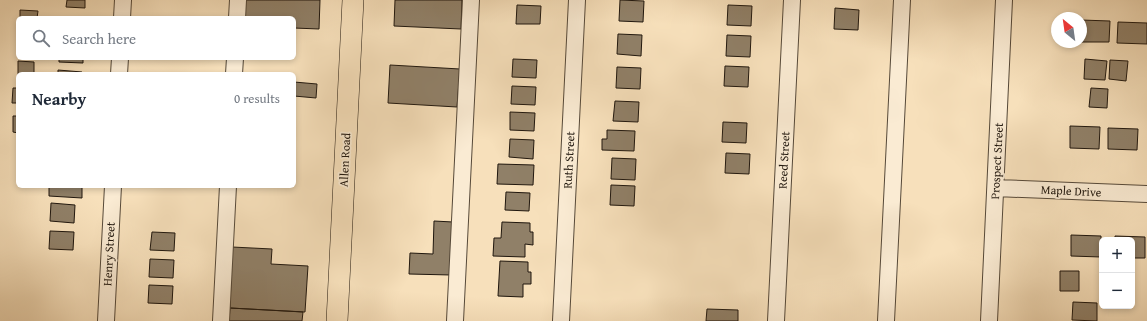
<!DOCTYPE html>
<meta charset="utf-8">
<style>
body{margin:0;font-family:"Gentium Book Plus",serif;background:#f2f2f3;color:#1f2937}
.controls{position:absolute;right:12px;bottom:12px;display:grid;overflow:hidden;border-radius:6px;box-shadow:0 2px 6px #0003}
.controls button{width:36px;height:36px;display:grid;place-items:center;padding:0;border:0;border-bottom:1px solid #e0e1e3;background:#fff;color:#1f2937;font:20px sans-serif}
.compass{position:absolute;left:1051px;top:12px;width:36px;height:36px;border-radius:50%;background:#fff;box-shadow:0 2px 6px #0003;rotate:331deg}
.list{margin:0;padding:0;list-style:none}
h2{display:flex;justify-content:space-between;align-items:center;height:52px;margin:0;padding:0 16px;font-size:17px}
h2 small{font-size:13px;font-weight:400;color:#747a83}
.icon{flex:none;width:22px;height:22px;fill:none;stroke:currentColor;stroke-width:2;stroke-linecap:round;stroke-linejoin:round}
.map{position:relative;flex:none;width:1147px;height:321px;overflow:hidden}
.search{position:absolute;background:#fff;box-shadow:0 2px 6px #0003;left:16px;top:16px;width:280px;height:44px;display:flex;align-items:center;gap:10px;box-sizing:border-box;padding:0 14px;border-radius:6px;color:#747a83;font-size:15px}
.panel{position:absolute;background:#fff;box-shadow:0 2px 6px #0003;left:16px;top:72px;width:280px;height:116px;border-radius:6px}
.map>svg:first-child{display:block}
</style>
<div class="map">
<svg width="1147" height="321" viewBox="0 0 1147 321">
<rect width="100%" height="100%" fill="#f7e0bb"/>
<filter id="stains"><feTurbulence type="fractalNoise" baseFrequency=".005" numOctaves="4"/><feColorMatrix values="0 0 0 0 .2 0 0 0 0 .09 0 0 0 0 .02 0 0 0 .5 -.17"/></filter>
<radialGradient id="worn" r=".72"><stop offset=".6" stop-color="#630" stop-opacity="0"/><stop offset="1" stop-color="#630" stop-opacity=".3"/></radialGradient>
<path fill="#908068" stroke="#20170e" d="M 67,0 L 85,0 L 85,8 L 66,7 Z
M 245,0 L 320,0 L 319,29 L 294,28 L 294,18 L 244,18 Z
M 395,0 L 462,0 L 461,29 L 394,26 Z
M 620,0 L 644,1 L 643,22 L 619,21 Z
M 517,5 L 541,6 L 540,24 L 516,24 Z
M 728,5 L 752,6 L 751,26 L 727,25 Z
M 835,8 L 859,10 L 858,30 L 834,29 Z
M 20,10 L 38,11 L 37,18 L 20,18 Z
M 1081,20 L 1110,21 L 1109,42 L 1081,42 Z
M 1118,22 L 1147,23 L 1147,44 L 1117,43 Z
M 618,34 L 642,35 L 641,56 L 617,54 Z
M 727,35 L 751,36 L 750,57 L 726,56 Z
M 59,58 L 83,58 L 83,63 L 59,62 Z
M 513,59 L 537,60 L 536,78 L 512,77 Z
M 1085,59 L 1107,61 L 1105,80 L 1084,79 Z
M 1110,60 L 1128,61 L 1126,81 L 1109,79 Z
M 18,61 L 34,62 L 34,74 L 18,75 Z
M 390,65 L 460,69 L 457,107 L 388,103 Z
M 725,66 L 749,67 L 748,87 L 724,86 Z
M 617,67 L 641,68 L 640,89 L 616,88 Z
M 58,70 L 82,72 L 82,74 L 58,74 Z
M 294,82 L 317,84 L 316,98 L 294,96 Z
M 512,86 L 536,87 L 535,105 L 511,104 Z
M 13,88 L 18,88 L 18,103 L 12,103 Z
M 1091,88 L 1108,89 L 1107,108 L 1089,107 Z
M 615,101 L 639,102 L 638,122 L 613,121 Z
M 510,112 L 535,113 L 534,131 L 510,130 Z
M 13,116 L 18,116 L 18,133 L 13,132 Z
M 723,122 L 747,123 L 746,143 L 722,142 Z
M 1070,126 L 1100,127 L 1099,149 L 1070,148 Z
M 1108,128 L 1138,129 L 1137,150 L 1108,149 Z
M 607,130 L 635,131 L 634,151 L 602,150 L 602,139 L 607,139 Z
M 510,139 L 534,140 L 533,159 L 509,157 Z
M 726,153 L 750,154 L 749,174 L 725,173 Z
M 612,158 L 636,159 L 635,180 L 611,179 Z
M 498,164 L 534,165 L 533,185 L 497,184 Z
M 611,185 L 635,186 L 634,206 L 610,205 Z
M 49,186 L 82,186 L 82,198 L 49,196 Z
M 506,192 L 530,193 L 529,211 L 505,210 Z
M 51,203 L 75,205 L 74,223 L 50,221 Z
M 434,221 L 453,222 L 451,275 L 409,274 L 410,253 L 433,254 Z
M 502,222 L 530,223 L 530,232 L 533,232 L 533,245 L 525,244 L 525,257 L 493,256 L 494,238 L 501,238 Z
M 50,231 L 74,232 L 73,250 L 49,249 Z
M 152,232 L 175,233 L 174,251 L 150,250 Z
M 1071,235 L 1101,236 L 1101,257 L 1071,256 Z
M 1115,236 L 1145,237 L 1145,258 L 1132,258 L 1132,240 L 1115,240 Z
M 232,247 L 272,249 L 271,264 L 308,266 L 305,312 L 230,308 Z
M 150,259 L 174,260 L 173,278 L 149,277 Z
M 500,261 L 528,262 L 528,272 L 531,272 L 531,284 L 523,284 L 523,297 L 498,296 Z
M 1060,271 L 1079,271 L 1079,291 L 1060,291 Z
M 149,285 L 173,286 L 172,304 L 148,303 Z
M 1073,302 L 1097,303 L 1097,321 L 1072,320 Z
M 230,308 L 303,312 L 302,321 L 229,321 Z
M 707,309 L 738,310 L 738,321 L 706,321 Z"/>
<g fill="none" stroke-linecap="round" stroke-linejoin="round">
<g stroke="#564939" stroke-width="18">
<path id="minor" d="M 122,18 L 123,0
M 237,18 L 238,0
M 119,74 L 120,58
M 234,74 L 235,58
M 996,188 L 1147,194
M 106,321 L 113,186
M 221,321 L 228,186
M 455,321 L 471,0
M 561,321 L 577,0
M 776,321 L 792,0
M 886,321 L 902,0
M 989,321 L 1004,0"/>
</g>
<g stroke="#20170e" stroke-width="22">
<path id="major" d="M 337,321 L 353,0"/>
</g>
<use href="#minor" stroke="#faebd3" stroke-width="16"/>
<use href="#major" stroke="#f7e0bb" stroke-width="21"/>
</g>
<g text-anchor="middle" stroke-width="3.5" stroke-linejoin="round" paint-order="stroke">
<g font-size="12" fill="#20170e" stroke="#faebd3">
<text transform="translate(345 160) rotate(-87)" y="4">Allen Road</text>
<text transform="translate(569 160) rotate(-87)" y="4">Ruth Street</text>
<text transform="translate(784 160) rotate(-87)" y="4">Reed Street</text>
<text transform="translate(997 161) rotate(-87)" y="4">Prospect Street</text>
<text transform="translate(1071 191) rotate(3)" y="4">Maple Drive</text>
<text transform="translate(109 254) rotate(-87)" y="4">Henry Street</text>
</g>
</g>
<rect width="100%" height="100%" filter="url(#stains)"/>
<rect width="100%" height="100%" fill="url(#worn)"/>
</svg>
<div class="controls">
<button>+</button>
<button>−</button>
</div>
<svg class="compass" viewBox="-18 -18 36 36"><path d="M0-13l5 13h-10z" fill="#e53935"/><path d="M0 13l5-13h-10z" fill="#747a83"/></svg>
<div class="search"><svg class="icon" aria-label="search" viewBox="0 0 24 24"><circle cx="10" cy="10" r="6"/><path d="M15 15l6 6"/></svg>Search here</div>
<section class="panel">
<h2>Nearby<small>0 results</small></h2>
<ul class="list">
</ul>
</section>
</div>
